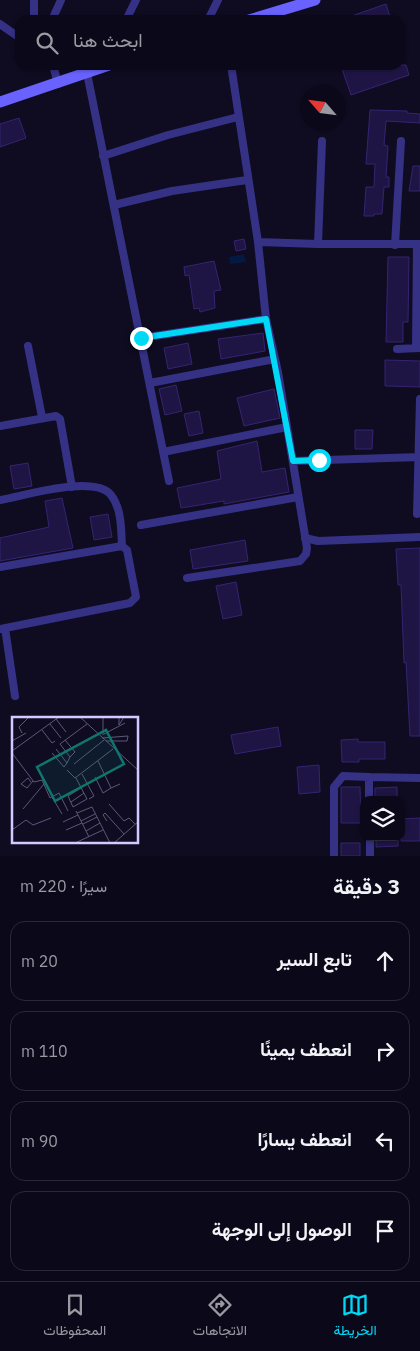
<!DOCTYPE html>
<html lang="ar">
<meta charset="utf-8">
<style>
body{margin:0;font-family:"IBM Plex Sans",Vazirmatn,sans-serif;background:#191626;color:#f1f3f6;direction:rtl}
.controls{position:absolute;right:15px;bottom:15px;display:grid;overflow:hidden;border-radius:10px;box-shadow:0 1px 4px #0004}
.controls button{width:45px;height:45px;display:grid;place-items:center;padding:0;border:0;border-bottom:1px solid #2b2938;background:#0b0819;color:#f1f3f6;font:25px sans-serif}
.compass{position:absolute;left:300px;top:85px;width:45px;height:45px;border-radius:50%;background:#0b0819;box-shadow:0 1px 4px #0004;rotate:298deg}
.stop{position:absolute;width:15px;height:15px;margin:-11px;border:4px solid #00d9f6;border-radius:50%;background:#fff}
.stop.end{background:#00d9f6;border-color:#fff;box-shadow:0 1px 5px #0008}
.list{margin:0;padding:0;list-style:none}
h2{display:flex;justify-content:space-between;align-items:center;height:65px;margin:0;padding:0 20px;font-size:21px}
h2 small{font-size:16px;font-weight:400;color:#9a9aa2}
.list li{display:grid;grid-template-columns:32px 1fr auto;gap:15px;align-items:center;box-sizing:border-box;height:80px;margin:0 10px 10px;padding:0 10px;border:1px solid #2b2938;border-radius:15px}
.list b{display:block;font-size:19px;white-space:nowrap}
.list em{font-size:16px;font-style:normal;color:#9a9aa2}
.icon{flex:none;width:28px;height:28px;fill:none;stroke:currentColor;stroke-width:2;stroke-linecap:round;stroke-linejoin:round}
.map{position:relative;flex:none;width:420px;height:856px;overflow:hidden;direction:ltr}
.search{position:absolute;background:#0b0819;box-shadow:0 1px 4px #0004;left:15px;right:15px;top:15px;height:55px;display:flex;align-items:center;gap:12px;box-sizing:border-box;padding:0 18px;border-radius:15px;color:#9a9aa2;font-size:19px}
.sheet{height:425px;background:#0b0819}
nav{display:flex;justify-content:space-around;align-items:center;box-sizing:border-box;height:70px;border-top:1px solid #2b2938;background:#0b0819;font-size:14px;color:#9a9aa2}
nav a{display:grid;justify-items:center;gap:2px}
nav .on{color:#00d9f6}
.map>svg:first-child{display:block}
</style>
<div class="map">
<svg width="420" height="856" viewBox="0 0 420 856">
<rect width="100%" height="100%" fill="#0f0b21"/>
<path fill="#041941" d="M 244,254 L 246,262 L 230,264 L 229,257 Z"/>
<path fill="#1f1544" stroke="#352472" d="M 386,4 L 391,20 L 343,20 L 343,19 Z
M 355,65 L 406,65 L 409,75 L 351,95 L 342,69 Z
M 370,110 L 407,111 L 407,113 L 420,114 L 420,123 L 386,121 L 384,145 L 388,146 L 386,177 L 389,177 L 389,187 L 384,187 L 382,214 L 374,214 L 374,216 L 364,216 L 366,187 L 374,187 L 375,164 L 366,164 Z
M 19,118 L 26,138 L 0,147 L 0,124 Z
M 413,166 L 420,166 L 420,191 L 409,191 Z
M 244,239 L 246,249 L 236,251 L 234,241 Z
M 388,257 L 409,257 L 408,322 L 403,322 L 403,342 L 386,342 Z
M 214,261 L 221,290 L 214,291 L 215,308 L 200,312 L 199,308 L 194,309 L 189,275 L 185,276 L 184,267 Z
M 263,333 L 265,351 L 221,359 L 218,339 Z
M 188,343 L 192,364 L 168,369 L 164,348 Z
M 385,360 L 420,361 L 420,387 L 385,386 Z
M 176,385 L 182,411 L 165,415 L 159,389 Z
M 274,389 L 280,418 L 244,426 L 237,398 Z
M 199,411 L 203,433 L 189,436 L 184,414 Z
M 355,430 L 373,430 L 372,449 L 355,449 Z
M 257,441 L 262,472 L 285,468 L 289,492 L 224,504 L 224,501 L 181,508 L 177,488 L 221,479 L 217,451 Z
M 28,463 L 32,486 L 14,489 L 10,466 Z
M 62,498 L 73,548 L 0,561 L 0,538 L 49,527 L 45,501 Z
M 108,514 L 112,537 L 94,540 L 90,517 Z
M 245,540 L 248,561 L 193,569 L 190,550 Z
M 420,548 L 420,736 L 410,736 L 406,662 L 404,663 L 401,585 L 398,585 L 396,549 Z
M 236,582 L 242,615 L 223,619 L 216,586 Z
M 278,727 L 281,746 L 235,754 L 231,735 Z
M 358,739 L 358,742 L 385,742 L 385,759 L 359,759 L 359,762 L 342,762 L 341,740 Z
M 319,765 L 320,792 L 299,794 L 297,767 Z
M 341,787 L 360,787 L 361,823 L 341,823 Z
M 397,787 L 397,800 L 375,800 L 375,788 Z
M 420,818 L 420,841 L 401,841 L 401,819 Z
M 376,837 L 398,837 L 398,846 L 376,847 Z
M 341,843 L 360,843 L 360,856 L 341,856 Z"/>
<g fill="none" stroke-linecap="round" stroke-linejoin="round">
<path stroke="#353185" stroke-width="8" d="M 34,0 L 34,20
M 52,20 L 61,0
M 126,20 L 136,0
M 208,20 L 218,0
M 0,24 L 20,38
M 53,65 L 58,84
M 87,73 L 169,481
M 103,156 L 168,135 L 238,117
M 114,205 L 172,191 L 247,180
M 258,242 L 318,244 L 420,244
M 318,244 L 322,141
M 395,245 L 401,141
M 141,338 L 266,319
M 28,346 L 42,417
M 416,348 L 417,244
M 397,349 L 420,348
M 150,383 L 275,359
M 0,426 L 56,416 L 60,419 L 72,487
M 163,452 L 287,427
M 293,461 L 420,457
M 0,500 C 24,496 94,474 111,495 C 122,509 121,530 122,546
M 417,514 L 420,399
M 141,525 L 298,497
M 305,538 L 318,541 L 420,537
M 0,567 L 122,546 L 127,550 L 136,597 L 130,603 L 0,629
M 187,578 L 300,561 L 306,554 L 307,548 L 278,372 L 266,319 L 258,242 L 231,65
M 5,628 L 15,696
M 369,800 L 369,777 L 420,778
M 370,837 L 370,856
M 334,856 L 334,787 L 343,776 L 369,777"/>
<path stroke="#6962ff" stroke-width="11" d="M 249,20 L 315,0
M 0,102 L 109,65"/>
</g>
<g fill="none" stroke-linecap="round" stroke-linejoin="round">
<path stroke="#00d9f6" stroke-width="6" d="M 141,338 L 266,319 L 293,461 L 319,460"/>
</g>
<g transform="translate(12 717)">
<rect width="126" height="126" fill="#0f0b21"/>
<path fill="none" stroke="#5d587a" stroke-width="1" d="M 68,0 L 127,54M 91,0 L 91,18M 107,0 L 107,8 L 112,0M 44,2 L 54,15M 38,7 L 49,21M 30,13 L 40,26 L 43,24M 10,16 L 7,10 L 17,0M 92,17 L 113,6M 90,21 L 116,19 L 115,24 L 94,24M 53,23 L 63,35 L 58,40M 0,24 L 14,16M 0,34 L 47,0M 0,36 L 22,65 L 30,63 L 38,81 L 47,76 L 56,94M 40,36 L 52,50 L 55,46 L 44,32M 86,44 L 99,71 L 108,67M 55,46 L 58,40 L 48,27 L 75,7M 62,47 L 92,23M 55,53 L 63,61 L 101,32M 70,57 L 82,79 L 77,82M 83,60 L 91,76 L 99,71M 64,61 L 75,82 L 61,90 L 56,79 L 69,71M 19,65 L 16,61 L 9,67 L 15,71 L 21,64M 40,80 L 50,97M 59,85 L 72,76M 97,87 L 112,104 L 117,101 L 123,107M 11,92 L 32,67M 64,94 L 77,120M 65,96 L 80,90 L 98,126M 69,104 L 83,97M 95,104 L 91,98 L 93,96 L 112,117M 51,105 L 66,98M 71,107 L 85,100M 0,113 L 14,103 L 21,108 L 39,101M 54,113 L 70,106M 74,114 L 88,106M 63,126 L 91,113M 102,126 L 127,104"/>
<path fill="#0f766e" fill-opacity="0.15" stroke="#0f766e" stroke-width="2.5" d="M 94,13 L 112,47 L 43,84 L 25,50 Z"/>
<rect width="126" height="126" fill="none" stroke="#d2cbff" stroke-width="2.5"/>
</g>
</svg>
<div class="controls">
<button><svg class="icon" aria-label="layers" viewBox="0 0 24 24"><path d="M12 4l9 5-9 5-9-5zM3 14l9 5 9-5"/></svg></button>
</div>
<svg class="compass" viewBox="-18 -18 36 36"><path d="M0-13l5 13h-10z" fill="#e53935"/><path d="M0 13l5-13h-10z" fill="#9a9aa2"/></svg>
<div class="stop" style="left:319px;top:460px"></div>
<div class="stop end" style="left:141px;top:338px"></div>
<div class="search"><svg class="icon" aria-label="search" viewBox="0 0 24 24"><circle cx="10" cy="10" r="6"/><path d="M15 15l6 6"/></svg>ابحث هنا</div>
</div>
<section class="sheet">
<h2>3 دقيقة<small>سيرًا · 220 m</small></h2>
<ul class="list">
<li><svg class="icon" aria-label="ahead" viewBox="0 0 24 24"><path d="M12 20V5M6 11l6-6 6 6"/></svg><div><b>تابع السير</b></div><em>20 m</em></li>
<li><svg class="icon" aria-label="right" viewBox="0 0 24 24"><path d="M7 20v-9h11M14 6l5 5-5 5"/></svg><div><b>انعطف يمينًا</b></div><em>110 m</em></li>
<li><svg class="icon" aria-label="left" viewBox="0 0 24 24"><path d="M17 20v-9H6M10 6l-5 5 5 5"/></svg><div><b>انعطف يسارًا</b></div><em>90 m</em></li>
<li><svg class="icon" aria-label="arrive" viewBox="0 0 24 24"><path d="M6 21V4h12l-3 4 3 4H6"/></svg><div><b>الوصول إلى الوجهة</b></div></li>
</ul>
</section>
<nav>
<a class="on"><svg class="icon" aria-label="map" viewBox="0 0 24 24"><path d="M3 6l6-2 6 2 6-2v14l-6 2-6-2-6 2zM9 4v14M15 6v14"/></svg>الخريطة</a>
<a><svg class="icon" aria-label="directions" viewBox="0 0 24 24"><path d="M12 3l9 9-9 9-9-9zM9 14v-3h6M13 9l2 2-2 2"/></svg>الاتجاهات</a>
<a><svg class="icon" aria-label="saved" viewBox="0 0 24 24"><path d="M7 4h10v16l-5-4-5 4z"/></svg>المحفوظات</a>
</nav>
